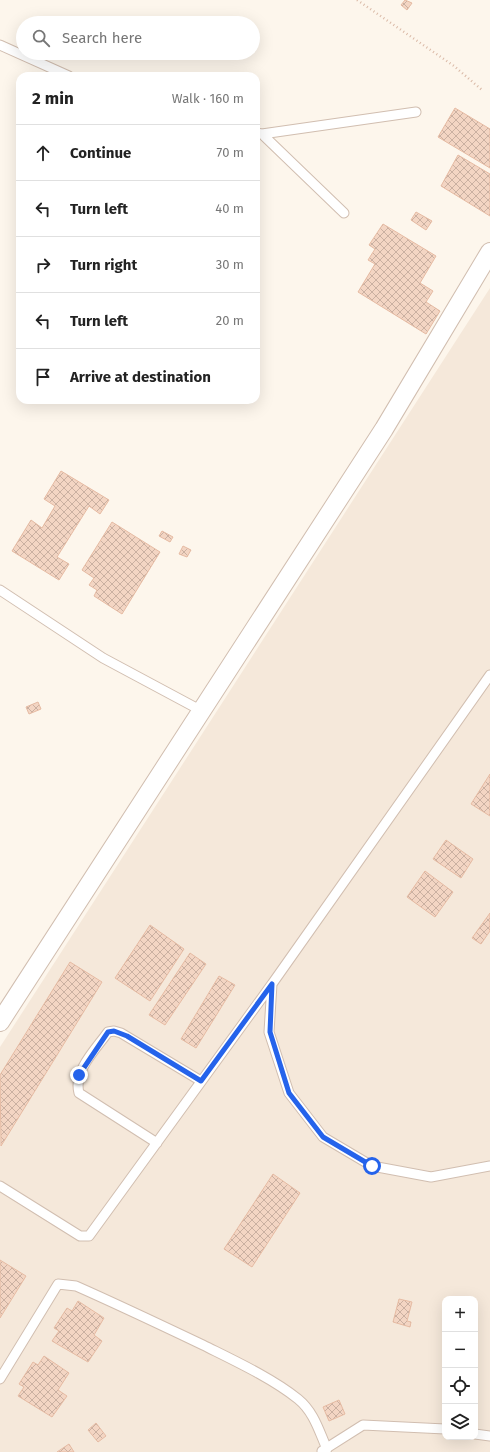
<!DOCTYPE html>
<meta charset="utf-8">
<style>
body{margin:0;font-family:"Fira Sans",sans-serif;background:#f2f2f2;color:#222}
.controls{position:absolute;right:12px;bottom:12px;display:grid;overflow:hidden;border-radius:8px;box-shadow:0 4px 16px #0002}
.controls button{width:36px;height:36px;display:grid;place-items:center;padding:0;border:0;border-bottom:1px solid #e0e0e0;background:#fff;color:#222;font:20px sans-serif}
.stop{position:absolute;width:12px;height:12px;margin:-9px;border:3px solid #2563eb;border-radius:50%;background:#fff}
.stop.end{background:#2563eb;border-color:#fff;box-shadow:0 1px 4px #0008}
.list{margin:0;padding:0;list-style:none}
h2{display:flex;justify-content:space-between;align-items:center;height:52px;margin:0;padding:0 16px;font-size:17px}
h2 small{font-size:13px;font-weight:400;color:#767676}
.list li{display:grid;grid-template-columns:26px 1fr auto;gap:12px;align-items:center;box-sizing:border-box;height:56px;padding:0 16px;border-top:1px solid #e0e0e0}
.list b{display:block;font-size:15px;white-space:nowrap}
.list em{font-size:13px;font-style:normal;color:#767676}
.icon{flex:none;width:22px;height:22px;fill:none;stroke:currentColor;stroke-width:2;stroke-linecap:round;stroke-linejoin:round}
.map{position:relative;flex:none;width:490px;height:1452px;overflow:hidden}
.search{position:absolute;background:#fff;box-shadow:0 4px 16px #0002;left:16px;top:16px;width:244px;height:44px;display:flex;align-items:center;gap:10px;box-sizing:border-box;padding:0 14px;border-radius:22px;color:#767676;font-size:15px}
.panel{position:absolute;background:#fff;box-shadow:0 4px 16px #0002;left:16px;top:72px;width:244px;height:332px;border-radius:12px}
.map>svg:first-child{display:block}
</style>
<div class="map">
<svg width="490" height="1452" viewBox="0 0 490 1452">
<defs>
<pattern id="building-cross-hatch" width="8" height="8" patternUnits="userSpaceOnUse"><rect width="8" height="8" fill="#f3d5c3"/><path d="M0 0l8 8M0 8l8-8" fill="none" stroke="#cab0a1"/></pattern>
</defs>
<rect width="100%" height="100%" fill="#fdf6ec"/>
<path fill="#f5e8da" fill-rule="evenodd" d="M 490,288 L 490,1452 L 0,1452 L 0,1047 ZM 445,1299 L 475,1299 L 475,1437 L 445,1437 Z"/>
<path fill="url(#building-cross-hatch)" stroke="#e6bba3" d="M 405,0 L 412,3 L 407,10 L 401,5 Z
M 455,108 L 490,129 L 490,168 L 438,137 Z
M 458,155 L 490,174 L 490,216 L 441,186 Z
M 416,212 L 432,221 L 426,230 L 411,220 Z
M 383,224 L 436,256 L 420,283 L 433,291 L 426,302 L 440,311 L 426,334 L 358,292 L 375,264 L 368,260 L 375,249 L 369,245 Z
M 61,471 L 109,500 L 100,514 L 89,506 L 57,557 L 69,564 L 59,580 L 12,551 L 31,520 L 42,528 L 55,506 L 44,499 Z
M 112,522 L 160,552 L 122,614 L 94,596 L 97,590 L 89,585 L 94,578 L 82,570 Z
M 162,531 L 173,537 L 170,542 L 159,536 Z
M 183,546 L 191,550 L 187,557 L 179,554 Z
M 38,702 L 41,709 L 29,714 L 26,707 Z
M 490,774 L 490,816 L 471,804 Z
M 446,840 L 473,859 L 461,878 L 433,859 Z
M 425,871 L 453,892 L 435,917 L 407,897 Z
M 490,913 L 490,931 L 481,944 L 472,938 Z
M 150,925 L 184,949 L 150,1001 L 115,978 Z
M 190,953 L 206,964 L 165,1025 L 149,1015 Z
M 70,962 L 102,982 L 1,1146 L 0,1075 Z
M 219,976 L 235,985 L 196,1048 L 181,1039 Z
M 273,1174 L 300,1193 L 252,1267 L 224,1249 Z
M 0,1260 L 26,1276 L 0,1318 Z
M 399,1299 L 412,1302 L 407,1321 L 411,1322 L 410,1327 L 393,1322 Z
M 78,1301 L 104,1318 L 94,1335 L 102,1341 L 88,1362 L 52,1341 L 59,1331 L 54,1328 L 67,1308 L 72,1311 Z
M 44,1356 L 69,1373 L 58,1390 L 67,1396 L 52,1417 L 18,1396 L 24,1387 L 19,1384 L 33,1362 L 38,1365 Z
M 339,1400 L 345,1414 L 329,1421 L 323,1407 Z
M 96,1423 L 106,1436 L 98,1442 L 88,1430 Z
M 69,1444 L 74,1452 L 57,1452 Z"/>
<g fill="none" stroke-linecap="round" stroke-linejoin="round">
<g stroke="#d1beb0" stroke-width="11">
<path id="service" d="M 0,45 L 69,76
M 256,133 L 262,134 L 416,112
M 262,134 L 344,213
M 0,590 L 103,658 L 202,711
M 490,675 L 272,984 L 269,1032 L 289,1093 L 323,1137 L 372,1166 L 431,1177 L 490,1166
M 157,1143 L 79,1093 C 73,1071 96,1049 108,1032 L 114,1031 L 121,1033 L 201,1081
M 0,1186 L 80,1236 L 89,1236 L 272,984
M 0,1379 L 58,1284 L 76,1286 C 119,1305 161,1325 203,1345 C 233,1360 272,1378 298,1399 C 314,1412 319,1431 327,1449
M 475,1434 L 490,1436
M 322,1451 L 363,1425 L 445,1429"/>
</g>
<g stroke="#d1beb0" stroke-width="20">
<path id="minor" d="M 0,1022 L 384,429 L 490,252"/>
</g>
<path stroke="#d9b8a5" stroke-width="2.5" stroke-dasharray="1 3" stroke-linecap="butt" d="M 357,0 L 454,66 L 482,90"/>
<use href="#service" stroke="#fff" stroke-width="9"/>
<use href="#minor" stroke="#fff" stroke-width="18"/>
</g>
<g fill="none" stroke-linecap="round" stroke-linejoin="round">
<path stroke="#2563eb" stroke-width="5" d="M 79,1075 L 108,1032 L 114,1031 L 127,1036 L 201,1081 L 272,984 L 270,1032 L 289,1093 L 323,1137 L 372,1166"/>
</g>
</svg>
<div class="controls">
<button>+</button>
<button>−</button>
<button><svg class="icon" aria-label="locate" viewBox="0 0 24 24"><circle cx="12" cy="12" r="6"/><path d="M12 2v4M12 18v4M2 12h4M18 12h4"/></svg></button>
<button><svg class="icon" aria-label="layers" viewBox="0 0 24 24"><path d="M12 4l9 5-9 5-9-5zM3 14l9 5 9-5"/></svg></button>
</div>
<div class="stop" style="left:372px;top:1166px"></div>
<div class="stop end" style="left:79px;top:1075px"></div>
<div class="search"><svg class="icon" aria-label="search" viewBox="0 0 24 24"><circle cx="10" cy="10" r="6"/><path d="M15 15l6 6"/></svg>Search here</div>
<section class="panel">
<h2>2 min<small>Walk · 160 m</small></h2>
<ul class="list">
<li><svg class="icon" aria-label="ahead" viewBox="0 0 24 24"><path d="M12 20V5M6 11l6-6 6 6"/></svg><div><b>Continue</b></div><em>70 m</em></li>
<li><svg class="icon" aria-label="left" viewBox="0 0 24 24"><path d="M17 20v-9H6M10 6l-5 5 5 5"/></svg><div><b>Turn left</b></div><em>40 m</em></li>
<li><svg class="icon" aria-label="right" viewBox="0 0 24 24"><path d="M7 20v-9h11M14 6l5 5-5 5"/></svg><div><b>Turn right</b></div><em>30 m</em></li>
<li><svg class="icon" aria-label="left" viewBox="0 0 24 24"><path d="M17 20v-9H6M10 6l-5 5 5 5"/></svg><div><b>Turn left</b></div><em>20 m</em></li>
<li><svg class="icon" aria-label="arrive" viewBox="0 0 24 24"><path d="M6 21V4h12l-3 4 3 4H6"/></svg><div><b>Arrive at destination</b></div></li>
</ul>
</section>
</div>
